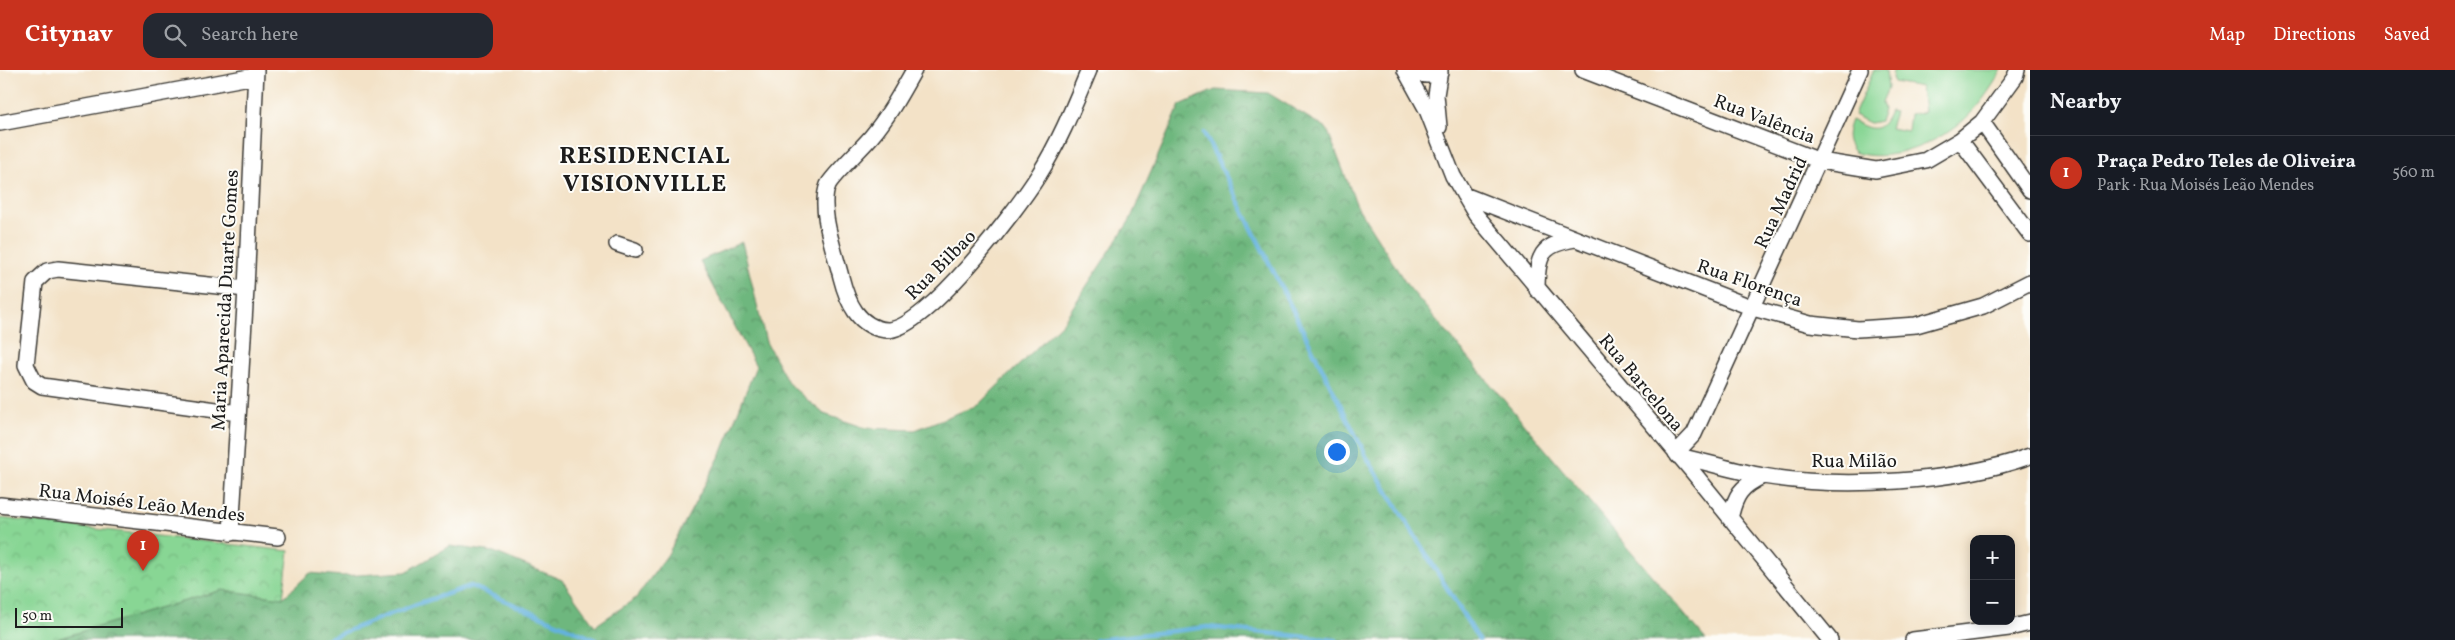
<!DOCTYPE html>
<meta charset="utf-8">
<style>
body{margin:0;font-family:Vollkorn,serif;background:#242831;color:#f1f3f6}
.controls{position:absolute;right:15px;bottom:15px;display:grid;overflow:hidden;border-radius:10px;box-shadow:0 2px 12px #0003}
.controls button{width:45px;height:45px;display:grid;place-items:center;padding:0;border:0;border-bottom:1px solid #363941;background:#171b24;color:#f1f3f6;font:25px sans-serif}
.scale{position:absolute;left:15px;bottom:12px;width:108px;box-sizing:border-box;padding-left:5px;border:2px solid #1c1c1c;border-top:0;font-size:14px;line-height:18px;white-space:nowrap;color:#1c1c1c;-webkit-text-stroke:4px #fdfcf7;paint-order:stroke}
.you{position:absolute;left:1336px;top:381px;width:18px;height:18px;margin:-12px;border:4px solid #fff;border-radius:50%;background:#1a73e8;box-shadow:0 0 0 8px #1a73e833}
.badge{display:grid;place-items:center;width:32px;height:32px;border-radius:50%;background:#c8321e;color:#fff;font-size:16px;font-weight:700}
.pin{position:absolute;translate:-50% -41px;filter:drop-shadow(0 1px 2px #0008)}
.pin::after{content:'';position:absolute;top:26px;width:18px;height:15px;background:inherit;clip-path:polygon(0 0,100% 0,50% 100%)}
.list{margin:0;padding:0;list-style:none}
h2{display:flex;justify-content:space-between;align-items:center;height:65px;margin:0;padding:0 20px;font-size:21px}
h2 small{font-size:16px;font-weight:400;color:#9ea1a6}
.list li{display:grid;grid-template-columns:32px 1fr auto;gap:15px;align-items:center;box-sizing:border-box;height:75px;padding:0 20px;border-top:1px solid #363941}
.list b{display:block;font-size:19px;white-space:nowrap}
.list p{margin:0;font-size:16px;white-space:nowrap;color:#9ea1a6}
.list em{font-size:16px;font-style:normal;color:#9ea1a6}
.icon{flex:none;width:28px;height:28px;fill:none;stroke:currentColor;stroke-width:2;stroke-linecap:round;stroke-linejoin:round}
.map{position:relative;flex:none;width:2030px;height:570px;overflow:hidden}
header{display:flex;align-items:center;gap:30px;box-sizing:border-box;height:70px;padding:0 25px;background:#c8321e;color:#fff}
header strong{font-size:24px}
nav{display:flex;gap:28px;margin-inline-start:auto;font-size:18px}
.search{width:350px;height:45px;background:#242831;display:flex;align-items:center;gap:12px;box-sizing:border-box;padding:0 18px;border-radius:15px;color:#9ea1a6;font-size:19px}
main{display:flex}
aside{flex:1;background:#171b24}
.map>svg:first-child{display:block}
</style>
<header>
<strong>Citynav</strong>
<div class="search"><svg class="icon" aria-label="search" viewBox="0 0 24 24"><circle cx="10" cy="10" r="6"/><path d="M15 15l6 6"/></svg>Search here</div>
<nav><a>Map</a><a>Directions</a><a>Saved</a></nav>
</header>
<main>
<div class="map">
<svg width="2030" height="570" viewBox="0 0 2030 570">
<defs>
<pattern id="forest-crowns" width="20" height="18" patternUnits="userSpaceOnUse" patternTransform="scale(1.25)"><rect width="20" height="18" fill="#6eb77e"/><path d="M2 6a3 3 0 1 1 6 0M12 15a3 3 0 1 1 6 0" fill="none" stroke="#5a9466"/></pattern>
<pattern id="park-crowns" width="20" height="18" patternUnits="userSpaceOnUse" patternTransform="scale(1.25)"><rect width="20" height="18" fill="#88d694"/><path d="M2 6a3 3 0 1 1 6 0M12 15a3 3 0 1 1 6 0" fill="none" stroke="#75b77f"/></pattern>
</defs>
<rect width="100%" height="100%" fill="#fdfcf7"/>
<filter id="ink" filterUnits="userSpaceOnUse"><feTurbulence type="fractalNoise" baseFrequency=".02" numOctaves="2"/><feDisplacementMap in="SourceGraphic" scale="10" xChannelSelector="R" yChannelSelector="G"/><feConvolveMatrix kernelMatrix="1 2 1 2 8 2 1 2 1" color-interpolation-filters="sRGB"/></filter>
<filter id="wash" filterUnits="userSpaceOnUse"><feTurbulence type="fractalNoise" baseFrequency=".0096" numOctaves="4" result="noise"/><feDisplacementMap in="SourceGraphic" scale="20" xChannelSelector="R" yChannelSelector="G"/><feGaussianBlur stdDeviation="1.12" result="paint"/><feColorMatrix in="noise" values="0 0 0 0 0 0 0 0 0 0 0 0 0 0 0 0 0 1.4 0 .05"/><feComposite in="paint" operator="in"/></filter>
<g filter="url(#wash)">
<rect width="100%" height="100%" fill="#f3e2c7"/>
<path fill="#88d694" stroke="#527958" d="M 1874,0 L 1886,0 L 1888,18 L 1882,32 L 1884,40 L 1880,51 L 1870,53 L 1854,45 Z
M 1893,0 L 2002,0 C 1990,20 1977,40 1959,54 C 1933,75 1886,94 1854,82 C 1845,71 1846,63 1851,50 C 1871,60 1880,65 1890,41 L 1895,42 L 1890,58 L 1908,61 L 1910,44 L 1924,42 L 1921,17 L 1894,12 L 1892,8 Z"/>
<path fill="url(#forest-crowns)" stroke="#456a4d" d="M 1215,20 L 1268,23 L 1327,59 L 1357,136 L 1407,215 L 1706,570 L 53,570 L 222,520 L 283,528 L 310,503 L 342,506 L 406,502 L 450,476 L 494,482 L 562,510 L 595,556 L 636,528 L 668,484 L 722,382 L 756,296 L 700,191 L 742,172 L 766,272 L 789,314 L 824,344 L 866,358 L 915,360 L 978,335 L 1063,252 L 1130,150 L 1180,35 Z"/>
<path fill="url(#park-crowns)" stroke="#527958" d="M 0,448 L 289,481 L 283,528 L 222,520 L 53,570 L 0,570 Z"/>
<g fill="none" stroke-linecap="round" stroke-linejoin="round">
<path stroke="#64b2de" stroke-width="4.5" d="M 1204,63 L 1367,388 L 1479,570
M 324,570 L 414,535 L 471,516 L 596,570
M 1096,570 L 1208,557 L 1336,570"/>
</g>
</g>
<g filter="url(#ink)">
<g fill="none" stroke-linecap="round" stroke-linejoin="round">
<g stroke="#3c3a36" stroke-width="18">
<path id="minor" d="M 914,0 C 901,23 888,47 871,67 C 862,78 832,106 828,115 C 818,139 835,182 841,207 C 847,231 858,258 887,260 C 925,261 1018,138 1038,106 C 1059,73 1074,36 1089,0
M 1405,0 L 1427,40 L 1453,106 L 1476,145 L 1692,401 L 1830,570
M 1583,0 L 1820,91 L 1876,100 L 1926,90 L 1960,70 L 1982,52 L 2015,7 L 2017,0
M 1407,2 L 1427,5 L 1440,3
M 1982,52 L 2030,120
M 0,53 L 255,6
M 1439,57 L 1436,25 L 1440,0
M 1960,70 L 2030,164
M 1464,125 L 1753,238 L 1810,254 L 1858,259 L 1916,255 L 1983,236 L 2030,212
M 617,174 L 635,180
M 1537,220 C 1537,186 1540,175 1575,169
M 238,343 L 42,316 L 34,311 L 26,295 L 35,212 L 47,201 L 58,199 L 246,219
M 1676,383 L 1694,364 L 1860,0
M 1678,386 C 1707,392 1735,401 1763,406 C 1841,419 1956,413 2030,386
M 0,435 L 278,467
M 1730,449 C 1735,425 1741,416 1763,406
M 231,463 L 246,219 L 256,0
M 1913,570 L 2009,558 L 2030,553"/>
</g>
<use href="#minor" stroke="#fff" stroke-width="15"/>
</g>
</g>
<g text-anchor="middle" stroke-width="4" stroke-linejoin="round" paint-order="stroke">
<g font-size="19" fill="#1c1c1c" stroke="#fdfcf7">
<text transform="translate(1765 48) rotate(21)" y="7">Rua Valência</text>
<text transform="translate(1780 132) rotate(-65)" y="7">Rua Madrid</text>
<text transform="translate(940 194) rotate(-45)" y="7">Rua Bilbao</text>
<text transform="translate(1750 212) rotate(19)" y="7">Rua Florença</text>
<text transform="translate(224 230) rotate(-87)" y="7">Maria Aparecida Duarte Gomes</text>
<text transform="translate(1642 312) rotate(50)" y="7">Rua Barcelona</text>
<text x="1854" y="397">Rua Milão</text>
<text transform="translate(142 432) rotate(7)" y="7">Rua Moisés Leão Mendes</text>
</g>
<g font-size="24" font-weight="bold" letter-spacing="1" fill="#1c1c1c" stroke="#fdfcf7">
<text x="645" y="93">RESIDENCIAL<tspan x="645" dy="28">VISIONVILLE</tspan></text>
</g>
</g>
</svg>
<div class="controls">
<button>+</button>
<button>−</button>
</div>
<div class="scale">50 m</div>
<div class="you"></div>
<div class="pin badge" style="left:143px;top:501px">1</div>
</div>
<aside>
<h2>Nearby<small></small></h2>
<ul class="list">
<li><span class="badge">1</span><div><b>Praça Pedro Teles de Oliveira</b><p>Park · Rua Moisés Leão Mendes</p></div><em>560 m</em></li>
</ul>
</aside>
</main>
